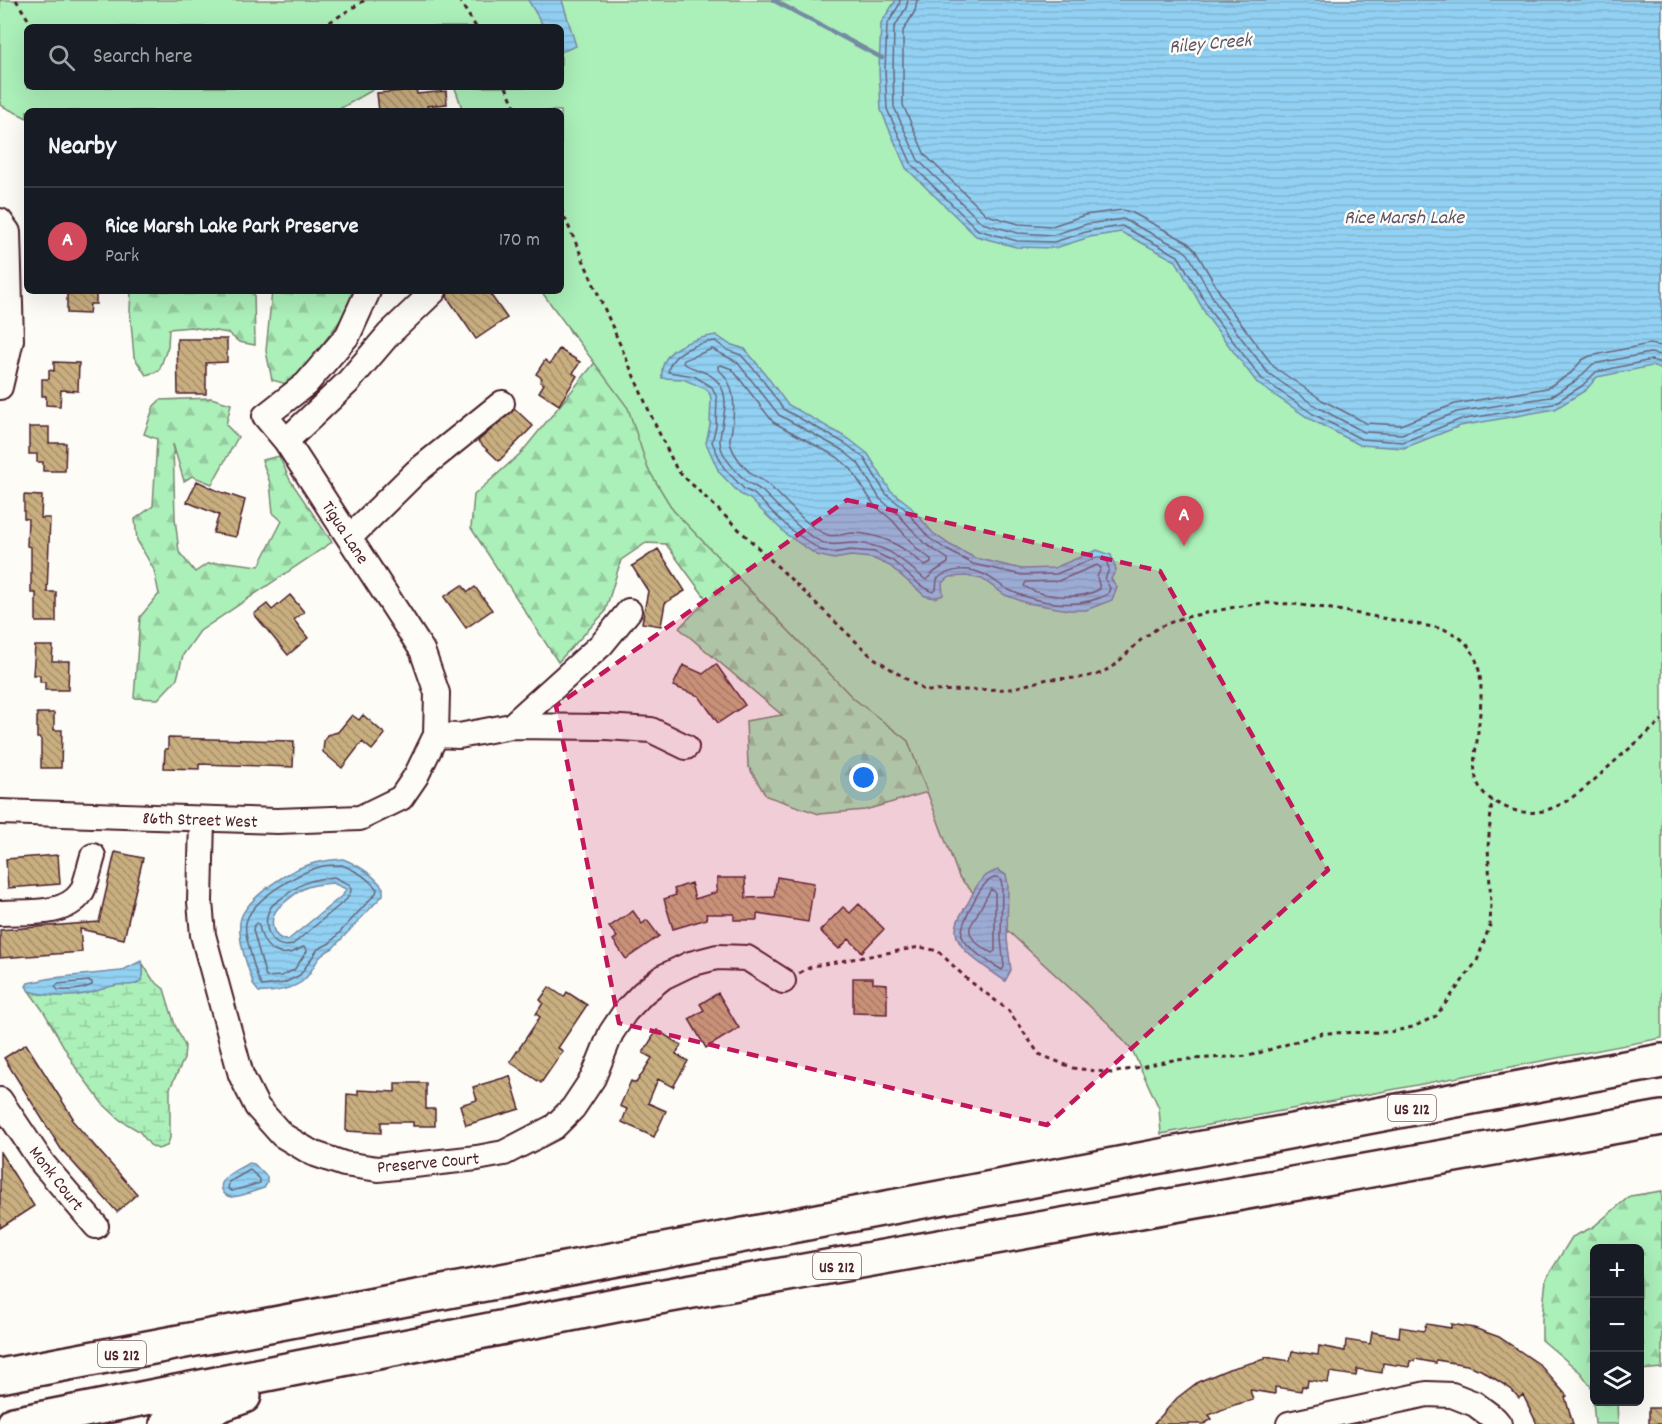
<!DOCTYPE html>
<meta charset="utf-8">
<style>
body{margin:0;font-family:Dekko,sans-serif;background:#20242c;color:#f1f3f6}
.controls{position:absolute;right:18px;bottom:18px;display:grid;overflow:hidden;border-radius:9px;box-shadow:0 6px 24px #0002}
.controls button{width:54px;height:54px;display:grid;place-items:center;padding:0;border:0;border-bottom:2px solid #363941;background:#171b24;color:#f1f3f6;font:30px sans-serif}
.you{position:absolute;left:864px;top:778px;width:21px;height:21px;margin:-15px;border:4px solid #fff;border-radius:50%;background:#1a73e8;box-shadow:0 0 0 9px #1a73e833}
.badge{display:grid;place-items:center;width:39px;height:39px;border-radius:50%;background:#d1495b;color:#fff;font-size:20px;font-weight:700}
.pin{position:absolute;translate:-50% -50px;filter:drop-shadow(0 2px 3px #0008)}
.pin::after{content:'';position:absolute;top:32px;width:21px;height:18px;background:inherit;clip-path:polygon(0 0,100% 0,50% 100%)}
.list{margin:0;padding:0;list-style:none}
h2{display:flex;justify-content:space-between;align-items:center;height:78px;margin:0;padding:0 24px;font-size:26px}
h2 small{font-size:20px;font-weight:400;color:#9ea1a6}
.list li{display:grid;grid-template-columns:39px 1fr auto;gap:18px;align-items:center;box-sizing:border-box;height:108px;padding:0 24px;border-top:2px solid #363941}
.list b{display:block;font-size:22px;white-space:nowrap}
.list p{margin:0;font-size:20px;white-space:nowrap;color:#9ea1a6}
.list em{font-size:20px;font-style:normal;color:#9ea1a6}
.icon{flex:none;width:33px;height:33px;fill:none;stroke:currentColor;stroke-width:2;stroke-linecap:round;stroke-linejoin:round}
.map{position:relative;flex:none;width:1662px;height:1424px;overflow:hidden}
.search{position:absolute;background:#171b24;box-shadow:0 6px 24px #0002;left:24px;top:24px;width:540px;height:66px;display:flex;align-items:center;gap:15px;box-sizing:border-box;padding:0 21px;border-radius:9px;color:#9ea1a6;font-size:22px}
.panel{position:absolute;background:#171b24;box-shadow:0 6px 24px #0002;left:24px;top:108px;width:540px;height:186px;border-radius:9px}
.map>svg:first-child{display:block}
</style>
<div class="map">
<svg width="1662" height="1424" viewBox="0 0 1662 1424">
<defs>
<pattern id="forest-firs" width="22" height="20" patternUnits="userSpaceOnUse" patternTransform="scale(1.5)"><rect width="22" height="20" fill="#abefb9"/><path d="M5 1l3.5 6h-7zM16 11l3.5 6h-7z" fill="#95cc9f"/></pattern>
<pattern id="wetland-marsh" width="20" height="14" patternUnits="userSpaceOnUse" patternTransform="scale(1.5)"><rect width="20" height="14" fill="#abefb9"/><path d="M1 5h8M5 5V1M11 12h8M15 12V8" fill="none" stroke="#95cc9f"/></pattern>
<pattern id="water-rules" width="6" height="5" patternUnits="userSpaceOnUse" patternTransform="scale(1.5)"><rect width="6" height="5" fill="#92d1f3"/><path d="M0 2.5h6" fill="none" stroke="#7fb3d0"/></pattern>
<pattern id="building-back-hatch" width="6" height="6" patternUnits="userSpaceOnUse" patternTransform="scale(1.5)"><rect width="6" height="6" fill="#c9af80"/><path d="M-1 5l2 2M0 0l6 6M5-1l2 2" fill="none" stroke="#a58e69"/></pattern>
</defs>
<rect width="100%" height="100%" fill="#fdfcf7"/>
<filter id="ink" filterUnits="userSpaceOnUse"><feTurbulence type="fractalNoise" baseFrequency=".0167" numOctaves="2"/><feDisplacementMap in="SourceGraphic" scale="12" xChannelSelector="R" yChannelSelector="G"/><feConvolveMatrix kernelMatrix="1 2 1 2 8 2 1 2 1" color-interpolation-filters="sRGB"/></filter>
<g filter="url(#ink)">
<path fill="url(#forest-firs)" stroke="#7a8772" stroke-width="1.5" d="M 131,291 L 254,291 L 255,345 L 239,342 L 228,333 L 191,327 L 169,329 L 168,346 L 159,371 L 146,375 L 134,357 L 130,310 Z
M 272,291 L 357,291 L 356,299 L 314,356 L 290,385 L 272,380 L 266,351 Z
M 561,291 L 848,586 L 928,792 L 865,810 L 819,814 L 766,796 L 748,766 L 746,721 L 782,715 L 679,628 L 707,600 L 666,544 L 646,543 L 621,560 L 605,612 L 558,662 L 471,528 L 474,495 L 521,453 L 597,360 L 571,333 L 555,305 Z
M 211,398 L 231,404 L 226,425 L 238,437 L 212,484 L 192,476 L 184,481 L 173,444 L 175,518 L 179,552 L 195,572 L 207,564 L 227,562 L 259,566 L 282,521 L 273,513 L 270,483 L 262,460 L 279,456 L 290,480 L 332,542 L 200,631 L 183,655 L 177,679 L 158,699 L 134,698 L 140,617 L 159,594 L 154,570 L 137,540 L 135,519 L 153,506 L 157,439 L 144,434 L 154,406 L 160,400 Z
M 1662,1191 L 1662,1368 L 1640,1370 L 1640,1248 L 1594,1248 L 1594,1402 L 1617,1402 L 1618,1424 L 1595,1424 L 1592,1388 L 1581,1373 L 1542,1340 L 1542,1318 L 1546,1279 L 1572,1237 L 1593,1227 L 1630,1196 Z"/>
<path fill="url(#wetland-marsh)" stroke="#7a8772" stroke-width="1.5" d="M 143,964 L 153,980 L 164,989 L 175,1025 L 185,1046 L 184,1059 L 170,1088 L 170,1138 L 167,1146 L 158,1149 L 150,1145 L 139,1131 L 120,1120 L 102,1103 L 76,1068 L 44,1012 L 29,991 L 40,994 L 120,984 L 137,984 L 143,975 Z"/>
<path fill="#abefb9" stroke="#7a8772" stroke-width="1.5" d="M 0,0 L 1662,0 L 1662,1038 L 1161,1134 L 1159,1108 L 1133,1052 L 1110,1025 L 1008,931 L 959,877 L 908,741 L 853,698 L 673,510 L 648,469 L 628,408 L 541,291 L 561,291 L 561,111 L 463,111 L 455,88 L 451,87 L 561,87 L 561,27 L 27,27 L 27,87 L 378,87 L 336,111 L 27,111 L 27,118 L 0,105 Z"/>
<path fill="url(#water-rules)" stroke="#758aa3" stroke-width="1.5" fill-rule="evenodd" d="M 528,0 L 562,0 L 576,46 L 561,52 L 561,27 L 544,27 Z
M 896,0 L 1662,0 L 1662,370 L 1652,366 L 1597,377 L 1586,390 L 1555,409 L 1460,426 L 1404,448 L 1360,445 L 1310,419 L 1258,384 L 1208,318 L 1176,261 L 1121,232 L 1090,237 L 1055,248 L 1016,247 L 976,236 L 942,203 L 906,168 L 881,110 L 879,70 L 881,23 Z
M 716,335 L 729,344 L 745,349 L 763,371 L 787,404 L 849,439 L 868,454 L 890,490 L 908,504 L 933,533 L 950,545 L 975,558 L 1022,569 L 1054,568 L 1097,550 L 1111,555 L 1116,570 L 1111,579 L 1117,587 L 1112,600 L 1086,610 L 1069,610 L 1027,603 L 1005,595 L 982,579 L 966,576 L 950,577 L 942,583 L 943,595 L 935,598 L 925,596 L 890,566 L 872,558 L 851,556 L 834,559 L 817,555 L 787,535 L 750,499 L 740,494 L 719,472 L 706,443 L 710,425 L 711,398 L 708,390 L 683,379 L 662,378 C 659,348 692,339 716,335 Z
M 343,859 C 358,865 373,874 383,888 L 383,895 L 333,948 C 312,959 317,967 305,979 C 295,989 272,993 259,992 L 254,986 C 248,967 238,943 240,922 C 243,902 279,878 297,869 C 312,862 327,860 343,859 ZM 333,883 L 346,889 L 343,895 L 288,940 C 272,940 268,920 278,908 C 285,902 296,892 305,888 C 314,884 324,884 333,883 Z
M 998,870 L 1006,875 L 1008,884 L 1007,939 L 1011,970 L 1005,981 C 988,968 949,948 957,924 C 959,915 966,907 970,899 C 977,884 982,875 998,870 Z
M 141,961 C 144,966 145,978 139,982 C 134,987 123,984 117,985 C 106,987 96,992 85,994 C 67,998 47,996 29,991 L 26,986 L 28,983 L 52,978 L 121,971 Z
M 249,1163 L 254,1164 L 267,1177 L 267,1183 L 264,1188 C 254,1191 241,1197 231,1197 C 227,1196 225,1195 223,1192 C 215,1178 239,1169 249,1163 Z"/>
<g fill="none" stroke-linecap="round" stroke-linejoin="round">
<path stroke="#67667b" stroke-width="1.5" d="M 900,0 L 899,5 L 887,25 L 885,70 L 887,109 L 912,165 L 978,230 L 1017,241 L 1054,242 L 1089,231 L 1122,226 L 1178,256 L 1213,315 L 1262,379 L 1313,414 L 1361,439 L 1403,442 L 1459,420 L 1553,404 L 1582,386 L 1596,372 L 1651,360 L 1662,363
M 908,0 L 906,8 L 894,28 L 893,70 L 894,107 L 918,160 L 982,223 L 1018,233 L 1053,235 L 1087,224 L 1123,219 L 1182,249 L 1188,254 L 1220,310 L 1268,373 L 1317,407 L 1364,432 L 1402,434 L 1457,412 L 1550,397 L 1577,380 L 1593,364 L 1650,353 L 1662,355
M 917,0 L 915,11 L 903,31 L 903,105 L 925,155 L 958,187 L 987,215 L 1019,224 L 1052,226 L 1085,215 L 1122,210 L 1131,212 L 1187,242 L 1195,250 L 1227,305 L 1274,367 L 1322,400 L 1366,423 L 1400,425 L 1455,404 L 1547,388 L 1571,373 L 1582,360 L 1590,356 L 1649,344 L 1662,346
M 715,341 L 727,350 L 741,355 L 759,375 L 783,409 L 846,444 L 864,458 L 886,494 L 904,508 L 929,538 L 947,550 L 973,564 L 1022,575 L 1056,574 L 1098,557 L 1106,560 L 1109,569 L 1105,579 L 1110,588 L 1108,594 C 1079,610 1038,604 1009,590 C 1000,586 994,579 985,575 C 970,567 950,568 937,579 L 936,590 L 933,592 L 920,585 L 893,561 L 874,552 L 850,550 L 834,553 L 820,550 L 791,530 L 754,494 L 744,489 L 724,468 L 712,442 L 716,426 L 717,398 L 712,387 L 694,376 L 668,372 C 671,352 697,343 715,341 Z
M 712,349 L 737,362 L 779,415 L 842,450 L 858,463 L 880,499 L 898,514 L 924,543 L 948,559 L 948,563 L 934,572 L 926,580 C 900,560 892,546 856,543 C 845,542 835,547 824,543 C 804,536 778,506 762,491 C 757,487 751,485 746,481 C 736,472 719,454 720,440 C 721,421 732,399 718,382 C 710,371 693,370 683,363 L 684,360 Z
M 721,365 L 732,369 L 773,422 L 837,457 L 851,469 L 874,505 L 892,520 L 918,550 L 931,559 L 931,563 L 925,566 C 903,546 881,533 851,533 C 843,534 836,537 828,535 C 805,527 784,497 765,482 C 761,479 757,478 753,475 C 744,468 732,453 730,442 C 729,438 732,433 732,428 C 735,406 736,384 718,369 L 718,366 Z
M 1097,565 L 1101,568 L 1097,577 L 1100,589 C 1081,600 1041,598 1024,586 L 1026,582 L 1058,581 Z
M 342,865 C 355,870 368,878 377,889 L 376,893 L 330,943 L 318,949 L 300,975 L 284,983 L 262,986 C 256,977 254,965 251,955 C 249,945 244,933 246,923 C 251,899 301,871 323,866 C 329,865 336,865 342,865 Z
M 334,877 L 350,885 L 351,891 L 347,899 L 292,945 C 270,951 260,923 271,907 C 274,903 279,900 282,898 C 301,883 310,879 334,877 Z
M 997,877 L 1000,879 L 1002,885 L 1001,939 L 1004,967 L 1002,970 C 991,964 965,947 962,936 C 959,927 978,891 985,884 C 989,880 992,878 997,877 Z
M 991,889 L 995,892 L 995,951 L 992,953 C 983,948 968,940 970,927 Z
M 257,923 L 259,925 C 263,951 281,961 303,947 L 306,948 L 307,951 L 294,970 L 281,976 L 266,977 L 253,930 L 254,925 Z
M 89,981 L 92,982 L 92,985 C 81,990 69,991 58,990 L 55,987 L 58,984 Z
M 250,1170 L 260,1179 L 260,1183 L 232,1191 L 228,1189 L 229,1182 Z"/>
<path stroke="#758aa3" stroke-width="4.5" d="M 773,0 L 882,58"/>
</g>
<path fill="url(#building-back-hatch)" stroke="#4a1f2b" stroke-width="1.5" d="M 403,87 L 416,87 L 417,94 L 446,91 L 447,104 L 427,106 L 428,111 L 379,111 L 377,93 L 403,91 Z
M 67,291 L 96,291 L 96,304 L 90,304 L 89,314 L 67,313 Z
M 448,291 L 488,291 L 507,318 L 476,339 L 447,297 Z
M 177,339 L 227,339 L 227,362 L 206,363 L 206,394 L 178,394 Z
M 559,349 L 580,362 L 573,373 L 577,376 L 559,405 L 539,392 L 544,384 L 540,382 L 542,378 L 536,374 L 545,360 L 550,364 Z
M 54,362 L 79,363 L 78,391 L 61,390 L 60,406 L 46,405 L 46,396 L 42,396 L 42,379 L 49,379 L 49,370 L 54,371 Z
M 515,409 L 533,426 L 499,461 L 478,441 Z
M 29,427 L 49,427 L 49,443 L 66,443 L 65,471 L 43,471 L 43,462 L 37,462 L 37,454 L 29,454 Z
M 197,481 L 218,491 L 245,500 L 236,537 L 213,533 L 219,515 L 187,502 Z
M 24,495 L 42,496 L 41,518 L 50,518 L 47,592 L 56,592 L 56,622 L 36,622 L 36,593 L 31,593 L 31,547 L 27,546 L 28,519 L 24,518 Z
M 658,549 L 685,591 L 665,603 L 661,626 L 642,623 L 648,591 L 632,566 Z
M 462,585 L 468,592 L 475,587 L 492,610 L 466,628 L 444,597 Z
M 290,595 L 304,612 L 294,620 L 308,638 L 288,655 L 254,614 L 267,604 L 272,610 Z
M 35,646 L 53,646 L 52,661 L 69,661 L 68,690 L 45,690 L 45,682 L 40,682 L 40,675 L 33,675 Z
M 716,664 L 745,705 L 718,723 L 699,696 L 673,686 L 683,665 L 703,674 Z
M 37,713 L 54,713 L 54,730 L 62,730 L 61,768 L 41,768 L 41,738 L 37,738 Z
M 352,715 L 359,720 L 363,715 L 385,734 L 372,750 L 362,742 L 342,768 L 323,752 L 324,741 L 327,735 L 338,732 Z
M 168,738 L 294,741 L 293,767 L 199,764 L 199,769 L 164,768 L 165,749 L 168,749 Z
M 115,852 L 143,858 L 124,939 L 80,929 L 82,952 L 0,958 L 0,930 L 99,922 Z
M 58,855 L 60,884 L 8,888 L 6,859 Z
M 777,877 L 814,883 L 808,922 L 757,914 L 757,920 L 734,920 L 734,914 L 706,914 L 707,919 L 673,929 L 664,899 L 676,895 L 674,889 L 691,883 L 695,899 L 717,892 L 717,878 L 745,878 L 746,898 L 774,897 Z
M 859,904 L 884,929 L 862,952 L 849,939 L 839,949 L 820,931 L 843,907 L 850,913 Z
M 633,911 L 642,924 L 647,920 L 659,936 L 626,959 L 613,940 L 617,937 L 609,927 Z
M 853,978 L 873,978 L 873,983 L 887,984 L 887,1014 L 853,1013 Z
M 549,987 L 564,997 L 567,992 L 587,1005 L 558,1048 L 563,1051 L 541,1083 L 510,1062 L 540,1017 L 536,1014 L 543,1003 L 540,1000 Z
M 718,993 L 739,1028 L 706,1048 L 689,1019 L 704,1010 L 700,1004 Z
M 657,1030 L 681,1045 L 676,1054 L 688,1061 L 673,1087 L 658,1079 L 648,1103 L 666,1111 L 654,1137 L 622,1122 L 627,1109 L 620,1106 L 631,1081 L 636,1083 L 652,1058 L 643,1053 Z
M 26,1044 L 73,1118 L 71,1119 L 137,1194 L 117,1212 L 61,1149 L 4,1058 Z
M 510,1076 L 520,1109 L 466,1125 L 460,1105 L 477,1100 L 473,1087 Z
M 395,1083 L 426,1083 L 426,1109 L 435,1109 L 435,1126 L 413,1126 L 413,1122 L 381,1122 L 381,1133 L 346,1131 L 347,1094 L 358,1095 L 358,1090 L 395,1092 Z
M 0,1152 L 34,1206 L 0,1228 Z
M 1426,1324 L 1451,1328 L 1451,1324 L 1474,1328 L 1499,1337 L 1539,1364 L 1567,1396 L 1565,1397 L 1573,1424 L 1537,1424 L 1523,1395 L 1519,1398 L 1511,1389 L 1481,1370 L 1467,1365 L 1436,1360 L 1436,1363 L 1415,1359 L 1414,1361 L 1410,1361 L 1409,1367 L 1383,1363 L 1382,1373 L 1357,1369 L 1356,1376 L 1330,1372 L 1328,1383 L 1308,1380 L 1307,1387 L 1302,1386 L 1301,1391 L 1275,1387 L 1275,1394 L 1250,1390 L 1253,1400 L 1234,1405 L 1209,1415 L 1212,1419 L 1204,1424 L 1154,1424 L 1177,1398 L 1198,1382 L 1229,1369 L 1265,1359 L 1265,1357 L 1290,1361 L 1292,1351 L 1318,1355 L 1319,1346 L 1345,1351 L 1346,1340 L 1370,1344 L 1372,1332 L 1399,1337 L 1400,1327 L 1424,1331 Z
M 1649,1408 L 1662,1408 L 1662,1424 L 1649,1424 Z"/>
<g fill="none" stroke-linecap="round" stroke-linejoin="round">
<g stroke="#4a1f2b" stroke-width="28">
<path id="minor" d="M 0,221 L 8,232 L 11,340 L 0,387
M 286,441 L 348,382 L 389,334 L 434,291
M 350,537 L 416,472 L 502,403
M 511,726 L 602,644 L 629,611
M 436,735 L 459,736 L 511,726 L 606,727 L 651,730 L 686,747
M 0,812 L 277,821 L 360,818 L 401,798 L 416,776 L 436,735 L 437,693 L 422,650 L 286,441 L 265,416 L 306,384 L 348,335 L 368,291
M 202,819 L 200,902 L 203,935 L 241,1075 L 257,1107 L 282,1135 L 312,1153 L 344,1164 L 378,1169 L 477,1158 L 504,1153 L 554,1127 L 573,1108 L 593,1078 L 611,1033 L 625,1012 L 643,993 L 663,977 L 690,964 L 717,957 L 747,958 L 783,981
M 0,913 C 26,911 64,917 81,893 C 87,883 89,868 93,856
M 0,1100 L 43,1164 L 96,1226
M 1289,1424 L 1427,1394 L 1452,1395 L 1475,1404 L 1495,1419 L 1499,1424"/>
</g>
<g stroke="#4a1f2b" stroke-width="38">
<path id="highway" d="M 0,1376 L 1662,1061
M 14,1424 L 631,1302 L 1662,1118
M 167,1424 L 244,1396"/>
</g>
<path stroke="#4a1f2b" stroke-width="3" stroke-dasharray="4.5 4.5" stroke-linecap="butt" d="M 16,0 L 33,27
M 459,0 L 476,27
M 322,27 L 365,0
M 506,87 L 517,111
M 561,209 L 653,420 L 677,470 L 871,656 L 925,691 L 1010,689 L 1048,679 L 1079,678 L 1099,674 L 1114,666 L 1142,639 L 1159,627 L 1182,618 L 1235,607 L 1265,603 L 1292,604 L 1326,608 L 1444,629 C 1449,632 1455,634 1460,638 C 1490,661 1480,709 1477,741 C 1475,753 1473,766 1476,778 C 1480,793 1490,800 1503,806 C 1548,828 1584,789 1614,762 C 1630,748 1647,734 1662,720
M 799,973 L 813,966 L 920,947 L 938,951 L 967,979 L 1008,1010 L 1039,1054 L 1073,1068 L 1112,1073 L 1173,1060 L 1249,1056 L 1323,1033 L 1390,1032 L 1413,1027 L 1436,1016 L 1477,961 L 1490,925 L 1491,904 L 1488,847 L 1492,800"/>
<use href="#minor" stroke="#fdfcf7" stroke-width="24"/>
<use href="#highway" stroke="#fdfcf7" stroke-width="33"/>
</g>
</g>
<path fill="#c2185b" fill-opacity="0.2" stroke="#c2185b" stroke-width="4.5" stroke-dasharray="12 8" stroke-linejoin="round" d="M 847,500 L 1160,571 L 1328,870 L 1047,1125 L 619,1023 L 556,706 Z"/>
<g text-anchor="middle" stroke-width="5" stroke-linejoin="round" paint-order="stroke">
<g fill="#fdfcf7" stroke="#806168" stroke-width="1.5">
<rect x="1388" y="1095" width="48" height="26" rx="4.5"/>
<rect x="813" y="1253" width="48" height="26" rx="4.5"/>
<rect x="98" y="1341" width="48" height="26" rx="4.5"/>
</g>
<g font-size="16" font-weight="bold" fill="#4a1f2b">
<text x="1412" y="1114">US 212</text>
<text x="837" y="1272">US 212</text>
<text x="122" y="1360">US 212</text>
</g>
<g font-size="18" fill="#4a1f2b" stroke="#fdfcf7">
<text transform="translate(346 532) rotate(57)" y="6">Tigua Lane</text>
<text transform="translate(200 819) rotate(2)" y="6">86th Street West</text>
<text transform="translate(428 1162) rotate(-5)" y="6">Preserve Court</text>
<text transform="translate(57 1178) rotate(52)" y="6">Monk Court</text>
</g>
<g font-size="20" font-style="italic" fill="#605467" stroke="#fdfcf7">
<text transform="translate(1210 42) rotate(-5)" y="7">Riley Creek</text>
<text x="1404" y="223">Rice Marsh Lake</text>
</g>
</g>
</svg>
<div class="controls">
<button>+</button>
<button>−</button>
<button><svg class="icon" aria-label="layers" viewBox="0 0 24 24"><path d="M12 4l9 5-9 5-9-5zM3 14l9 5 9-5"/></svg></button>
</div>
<div class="you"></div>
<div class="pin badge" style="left:1184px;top:546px">A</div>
<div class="search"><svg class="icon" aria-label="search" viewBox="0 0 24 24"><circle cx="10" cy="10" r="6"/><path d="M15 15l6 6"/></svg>Search here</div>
<section class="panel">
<h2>Nearby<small></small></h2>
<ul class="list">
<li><span class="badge">A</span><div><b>Rice Marsh Lake Park Preserve</b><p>Park</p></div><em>170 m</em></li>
</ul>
</section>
</div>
